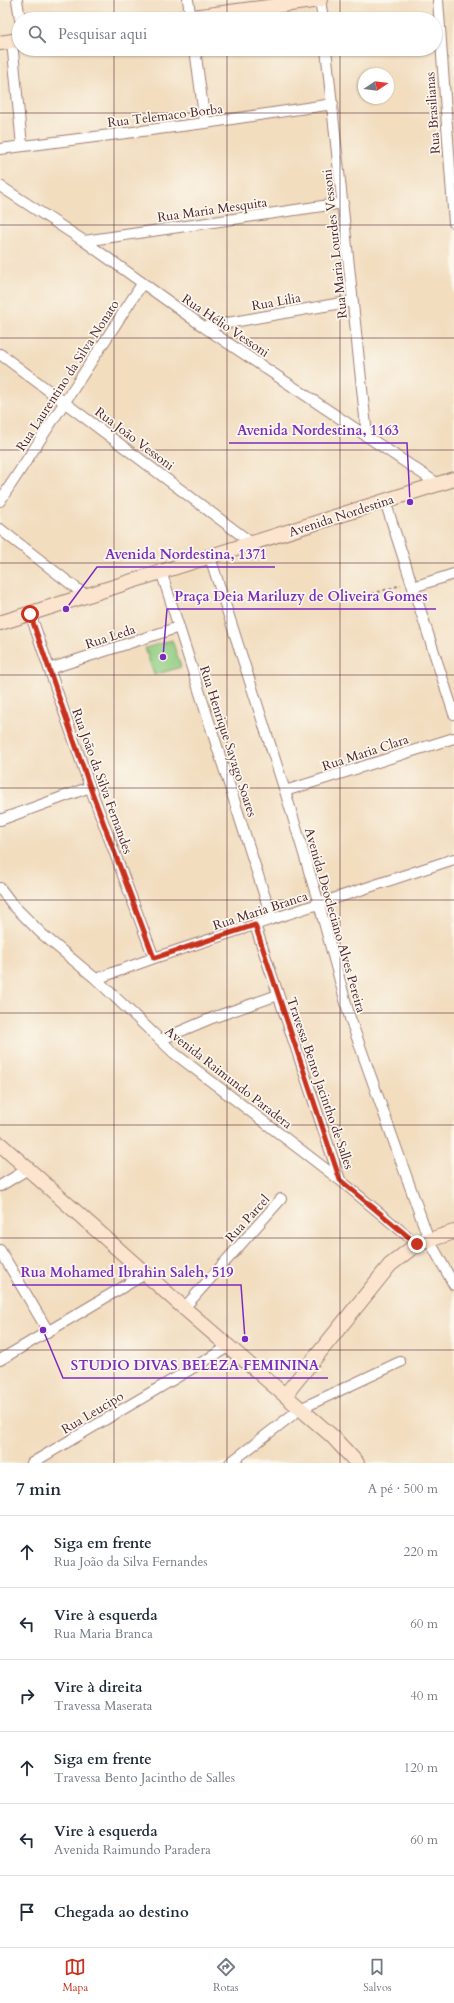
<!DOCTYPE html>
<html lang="pt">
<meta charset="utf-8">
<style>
body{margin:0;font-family:Cardo,serif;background:#f6f6f7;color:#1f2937}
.compass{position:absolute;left:358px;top:68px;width:36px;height:36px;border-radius:50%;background:#fff;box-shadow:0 1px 3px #0004;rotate:77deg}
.stop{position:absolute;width:12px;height:12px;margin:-9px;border:3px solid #c8321e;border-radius:50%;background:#fff}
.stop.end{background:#c8321e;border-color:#fff;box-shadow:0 1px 4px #0008}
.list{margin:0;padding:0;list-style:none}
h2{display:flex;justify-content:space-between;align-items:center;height:52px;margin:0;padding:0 16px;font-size:17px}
h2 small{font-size:13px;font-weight:400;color:#747a83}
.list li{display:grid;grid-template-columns:26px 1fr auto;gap:12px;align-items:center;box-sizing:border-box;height:72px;padding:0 16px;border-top:1px solid #e0e1e3}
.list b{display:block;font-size:15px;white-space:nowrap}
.list p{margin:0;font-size:13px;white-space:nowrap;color:#747a83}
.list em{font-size:13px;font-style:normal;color:#747a83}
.icon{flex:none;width:22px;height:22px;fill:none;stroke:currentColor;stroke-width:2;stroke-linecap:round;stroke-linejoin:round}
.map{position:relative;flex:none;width:454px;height:1463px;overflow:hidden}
.search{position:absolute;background:#fff;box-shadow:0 1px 3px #0004;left:12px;right:12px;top:12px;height:44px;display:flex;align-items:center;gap:10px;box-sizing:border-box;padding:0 14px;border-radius:22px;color:#747a83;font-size:15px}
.sheet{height:484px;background:#fff}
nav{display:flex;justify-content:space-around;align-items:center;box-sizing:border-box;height:56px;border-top:1px solid #e0e1e3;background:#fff;font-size:11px;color:#747a83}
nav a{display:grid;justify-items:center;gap:2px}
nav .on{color:#c8321e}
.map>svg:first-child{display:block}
</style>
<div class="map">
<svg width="454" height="1463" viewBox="0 0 454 1463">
<rect width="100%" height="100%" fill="#fbf7ec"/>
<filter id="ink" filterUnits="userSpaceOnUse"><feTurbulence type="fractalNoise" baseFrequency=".025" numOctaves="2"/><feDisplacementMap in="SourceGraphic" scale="8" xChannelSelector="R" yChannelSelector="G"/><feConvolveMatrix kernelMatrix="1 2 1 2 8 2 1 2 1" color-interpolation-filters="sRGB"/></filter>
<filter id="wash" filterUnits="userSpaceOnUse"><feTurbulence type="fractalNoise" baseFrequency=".012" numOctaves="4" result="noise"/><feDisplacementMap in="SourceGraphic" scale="16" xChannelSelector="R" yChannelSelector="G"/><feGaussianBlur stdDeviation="0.9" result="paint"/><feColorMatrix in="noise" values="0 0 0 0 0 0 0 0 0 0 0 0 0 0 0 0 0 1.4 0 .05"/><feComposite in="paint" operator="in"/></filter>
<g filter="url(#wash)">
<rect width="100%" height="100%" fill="#f2ddbf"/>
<path fill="#92ce83" stroke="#6e7657" d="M 172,640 L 181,667 L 154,675 L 145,648 Z"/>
</g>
<g filter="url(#ink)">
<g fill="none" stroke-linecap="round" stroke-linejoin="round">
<g stroke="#9e7e75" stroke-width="12">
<path id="street" d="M 17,0 L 20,19
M 188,0 L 191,19
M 320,0 L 323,19
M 438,0 L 454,223
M 12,41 L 22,146
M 195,49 L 205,123
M 326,49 L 367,436
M 0,149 L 205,123 L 333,104
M 0,186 L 84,241 L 204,327 L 438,484
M 84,241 L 343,203
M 204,327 L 353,301
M 0,354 L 253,544
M 0,501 L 142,284
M 385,501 L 454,714
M 0,529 L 85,595
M 210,557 L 285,791 L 319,904 L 350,1018 L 429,1240 L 454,1285
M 161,571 L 272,919
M 413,587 L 454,574
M 30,613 L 90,787 L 154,958
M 49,669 L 179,627
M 285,791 L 454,738
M 0,820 L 90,787
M 0,888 L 13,905 L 42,934 L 96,979 L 174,1053 L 340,1180 L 417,1244
M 255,925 L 340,1180
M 96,979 L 154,958 L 454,859
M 160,1040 L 212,1018 L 278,995
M 0,1186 L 28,1169
M 0,1250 L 48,1331
M 184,1308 L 281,1199
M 0,1360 L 145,1274
M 32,1463 L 228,1347
M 230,1463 L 300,1409 L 400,1362"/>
</g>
<g stroke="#9e7e75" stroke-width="16">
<path id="secondary" d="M 178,19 L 320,0
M 0,43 L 19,40
M 0,623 L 454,479
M 0,1144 L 184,1308 L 332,1436 L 357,1463
M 285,1395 L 390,1265 L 417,1244 L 454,1232"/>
</g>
<path stroke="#9e7e75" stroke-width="2" stroke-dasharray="3 3" stroke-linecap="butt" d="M 349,601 L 401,585"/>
<use href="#street" stroke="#fff" stroke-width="10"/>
<use href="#secondary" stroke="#fce5cf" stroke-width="14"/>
</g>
</g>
<g fill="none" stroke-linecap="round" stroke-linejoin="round" filter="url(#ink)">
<path stroke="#c8321e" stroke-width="5" d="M 30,614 L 90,787 L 154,958 L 255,925 L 340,1180 L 417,1244"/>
</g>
<path fill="none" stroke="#4a1f2b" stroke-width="1" stroke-opacity="0.55" d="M 114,0 L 114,19M 227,0 L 227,19M 340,0 L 340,19M 114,49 L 114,1463M 227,49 L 227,1463M 340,49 L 340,1463M 0,113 L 454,113M 0,225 L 454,225M 0,338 L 454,338M 0,450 L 454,450M 0,563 L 454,563M 0,675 L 454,675M 0,788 L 454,788M 0,900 L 454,900M 0,1013 L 454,1013M 0,1125 L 454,1125M 0,1238 L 454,1238M 0,1350 L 454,1350"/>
<g text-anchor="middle" stroke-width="3.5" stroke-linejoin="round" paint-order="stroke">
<g font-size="13" fill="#4a1f2b" stroke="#fbf7ec">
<text transform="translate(432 113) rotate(-94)" y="5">Rua Brasilianas</text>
<text transform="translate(165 115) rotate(-7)" y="5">Rua Telemaco Borba</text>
<text transform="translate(212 209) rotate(-8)" y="5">Rua Maria Mesquita</text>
<text transform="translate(334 244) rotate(-96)" y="5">Rua Maria Lourdes Vessoni</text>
<text transform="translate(276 301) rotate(-10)" y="5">Rua Lilia</text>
<text transform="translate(226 325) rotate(34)" y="5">Rua Hélio Vessoni</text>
<text transform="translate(67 375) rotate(-57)" y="5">Rua Laurentino da Silva Nonato</text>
<text transform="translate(135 438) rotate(37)" y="5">Rua João Vessoni</text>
<text transform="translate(341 515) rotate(-18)" y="5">Avenida Nordestina</text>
<text transform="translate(110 636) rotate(-18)" y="5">Rua Leda</text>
<text transform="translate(229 741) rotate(72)" y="5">Rua Henrique Sayago Soares</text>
<text transform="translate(365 752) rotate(-18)" y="5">Rua Maria Clara</text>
<text transform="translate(103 781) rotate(70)" y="5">Rua João da Silva Fernandes</text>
<text transform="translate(260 910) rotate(-18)" y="5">Rua Maria Branca</text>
<text transform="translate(336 920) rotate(74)" y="5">Avenida Deocleciano Alves Pereira</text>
<text transform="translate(229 1077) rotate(38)" y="5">Avenida Raimundo Paradera</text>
<text transform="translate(321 1083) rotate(71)" y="5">Travessa Bento Jacintho de Salles</text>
<text transform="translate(247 1218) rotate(-48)" y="5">Rua Parcel</text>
<text transform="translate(92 1412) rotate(-31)" y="5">Rua Leucipo</text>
</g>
</g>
<path fill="none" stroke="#7b2cbf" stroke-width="1.5" d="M410 502L407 443H229M66 609L97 567H275M163 657L167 609H436M245 1339L241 1285H12M43 1330L63 1378H328"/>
<g fill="#7b2cbf" stroke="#fbf7ec" stroke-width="1.5">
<circle cx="410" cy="502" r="4"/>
<circle cx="66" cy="609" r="4"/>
<circle cx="163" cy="657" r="4"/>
<circle cx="245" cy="1339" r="4"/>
<circle cx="43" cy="1330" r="4"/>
</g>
<g font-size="14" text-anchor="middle" font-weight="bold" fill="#7b2cbf" stroke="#fbf7ec" stroke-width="3.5" stroke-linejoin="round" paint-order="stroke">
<text x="318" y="435">Avenida Nordestina, 1163</text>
<text x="186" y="559">Avenida Nordestina, 1371</text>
<text x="301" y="601">Praça Deia Mariluzy de Oliveira Gomes</text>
<text x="127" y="1277">Rua Mohamed Ibrahin Saleh, 519</text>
<text x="195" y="1370">STUDIO DIVAS BELEZA FEMININA</text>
</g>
</svg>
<svg class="compass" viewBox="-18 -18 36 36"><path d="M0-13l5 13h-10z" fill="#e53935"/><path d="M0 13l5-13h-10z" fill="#747a83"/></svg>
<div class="stop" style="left:30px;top:614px"></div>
<div class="stop end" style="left:417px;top:1244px"></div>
<div class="search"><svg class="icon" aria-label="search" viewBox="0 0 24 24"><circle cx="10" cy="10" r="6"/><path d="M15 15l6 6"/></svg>Pesquisar aqui</div>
</div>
<section class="sheet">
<h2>7 min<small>A pé · 500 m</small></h2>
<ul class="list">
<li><svg class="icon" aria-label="ahead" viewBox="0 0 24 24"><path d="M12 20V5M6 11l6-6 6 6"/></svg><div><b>Siga em frente</b><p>Rua João da Silva Fernandes</p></div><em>220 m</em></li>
<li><svg class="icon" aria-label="left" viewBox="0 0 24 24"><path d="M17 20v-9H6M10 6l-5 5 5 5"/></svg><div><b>Vire à esquerda</b><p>Rua Maria Branca</p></div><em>60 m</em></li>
<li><svg class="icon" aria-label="right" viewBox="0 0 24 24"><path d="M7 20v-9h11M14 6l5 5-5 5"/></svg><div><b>Vire à direita</b><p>Travessa Maserata</p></div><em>40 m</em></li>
<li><svg class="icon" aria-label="ahead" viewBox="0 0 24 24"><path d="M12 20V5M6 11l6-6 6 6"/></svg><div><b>Siga em frente</b><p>Travessa Bento Jacintho de Salles</p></div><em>120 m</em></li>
<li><svg class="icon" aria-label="left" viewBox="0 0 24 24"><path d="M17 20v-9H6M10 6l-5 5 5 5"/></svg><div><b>Vire à esquerda</b><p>Avenida Raimundo Paradera</p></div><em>60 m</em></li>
<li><svg class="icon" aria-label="arrive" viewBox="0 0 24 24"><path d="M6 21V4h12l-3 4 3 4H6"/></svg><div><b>Chegada ao destino</b></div></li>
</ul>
</section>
<nav>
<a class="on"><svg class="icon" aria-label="map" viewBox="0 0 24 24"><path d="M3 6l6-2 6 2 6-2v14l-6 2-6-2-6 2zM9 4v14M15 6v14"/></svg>Mapa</a>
<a><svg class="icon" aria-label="directions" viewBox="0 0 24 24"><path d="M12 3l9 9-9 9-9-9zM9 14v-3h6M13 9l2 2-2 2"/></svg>Rotas</a>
<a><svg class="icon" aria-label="saved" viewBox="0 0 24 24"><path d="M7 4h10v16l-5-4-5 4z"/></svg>Salvos</a>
</nav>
